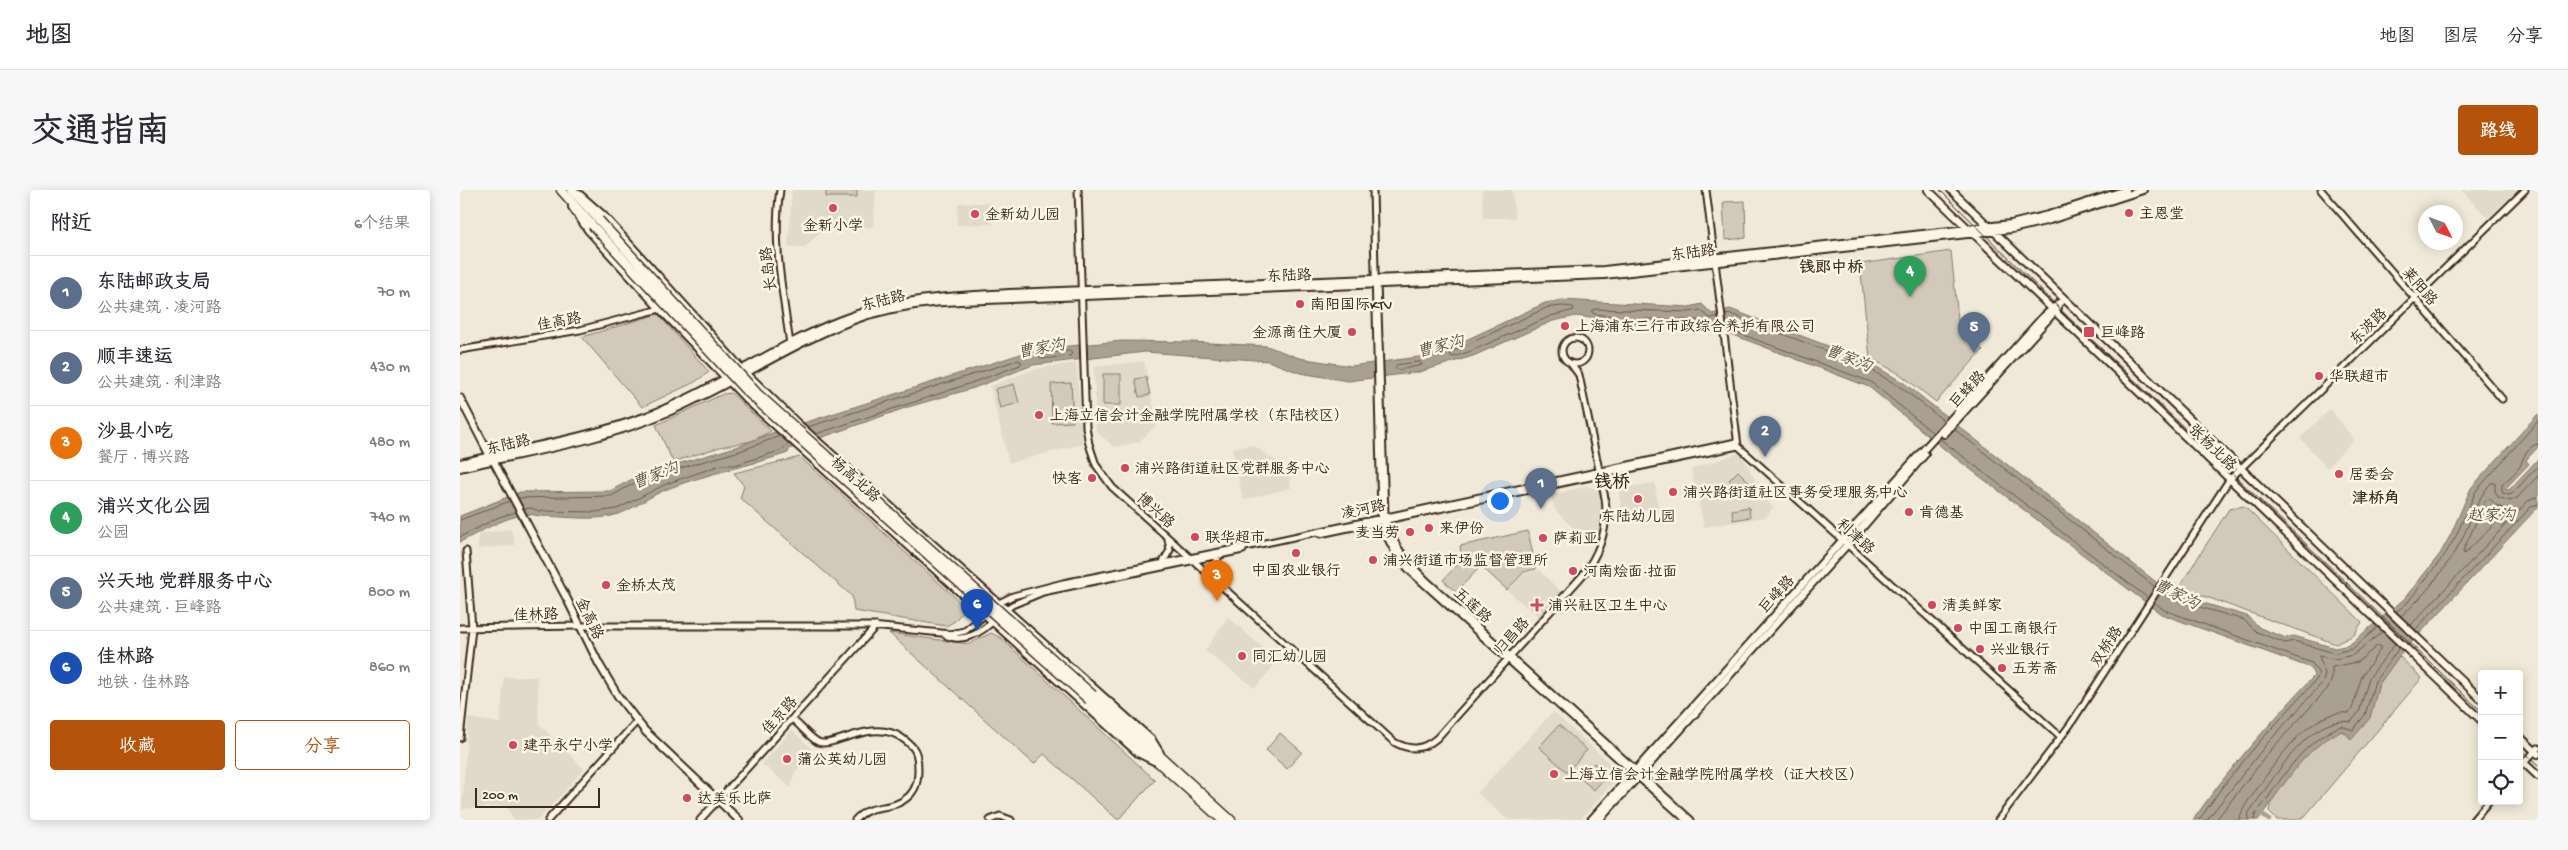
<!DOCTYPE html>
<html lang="zh">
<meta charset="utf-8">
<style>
body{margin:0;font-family:"Gochi Hand","LXGW WenKai TC",sans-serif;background:#f7f7f7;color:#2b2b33}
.controls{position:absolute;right:15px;bottom:15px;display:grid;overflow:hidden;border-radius:5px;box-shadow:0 2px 12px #0003}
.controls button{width:45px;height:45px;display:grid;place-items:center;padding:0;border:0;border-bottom:1px solid #e1e1e2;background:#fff;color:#2b2b33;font:25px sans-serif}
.compass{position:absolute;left:1958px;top:15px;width:45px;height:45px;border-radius:50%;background:#fff;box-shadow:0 2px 12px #0003;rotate:132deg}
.scale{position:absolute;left:15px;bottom:12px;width:125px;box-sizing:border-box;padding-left:5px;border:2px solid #3b2a1e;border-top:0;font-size:14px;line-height:18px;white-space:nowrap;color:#3b2a1e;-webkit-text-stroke:4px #fcf5e5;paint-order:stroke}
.you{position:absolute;left:1039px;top:310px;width:18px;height:18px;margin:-12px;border:4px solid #fff;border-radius:50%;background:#1a73e8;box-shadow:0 0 0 8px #1a73e833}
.badge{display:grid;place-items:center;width:32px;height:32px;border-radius:50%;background:#b45309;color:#fff;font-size:16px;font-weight:700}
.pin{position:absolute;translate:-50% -41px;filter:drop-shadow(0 1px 2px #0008)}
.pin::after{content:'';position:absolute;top:26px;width:18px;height:15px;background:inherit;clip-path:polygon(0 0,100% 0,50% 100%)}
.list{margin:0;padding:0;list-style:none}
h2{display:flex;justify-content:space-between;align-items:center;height:65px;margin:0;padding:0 20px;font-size:21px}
h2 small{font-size:16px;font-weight:400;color:#7c7c81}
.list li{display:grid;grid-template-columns:32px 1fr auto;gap:15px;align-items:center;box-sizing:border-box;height:75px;padding:0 20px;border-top:1px solid #e1e1e2}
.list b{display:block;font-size:19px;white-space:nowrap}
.list p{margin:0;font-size:16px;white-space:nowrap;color:#7c7c81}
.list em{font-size:16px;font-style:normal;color:#7c7c81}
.actions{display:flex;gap:10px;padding:15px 20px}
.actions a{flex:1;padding:11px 0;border:1px solid #b45309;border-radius:5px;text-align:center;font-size:18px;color:#b45309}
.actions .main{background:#b45309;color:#fff}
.icon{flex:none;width:28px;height:28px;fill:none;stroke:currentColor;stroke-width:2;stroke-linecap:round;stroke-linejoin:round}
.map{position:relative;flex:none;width:2078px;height:630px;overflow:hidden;border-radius:5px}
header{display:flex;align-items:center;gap:30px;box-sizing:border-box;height:70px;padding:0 25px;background:#fff;border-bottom:1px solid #e1e1e2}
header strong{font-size:24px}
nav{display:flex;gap:28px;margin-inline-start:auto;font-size:18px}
.intro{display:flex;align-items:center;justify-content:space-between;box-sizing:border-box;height:120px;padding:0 30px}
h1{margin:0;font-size:35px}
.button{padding:12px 22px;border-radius:5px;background:#b45309;color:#fff;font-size:18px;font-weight:700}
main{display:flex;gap:30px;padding:0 30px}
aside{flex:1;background:#fff;border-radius:5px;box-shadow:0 2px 12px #0003}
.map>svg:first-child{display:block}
</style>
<header>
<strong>地图</strong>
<nav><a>地图</a><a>图层</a><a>分享</a></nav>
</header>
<div class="intro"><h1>交通指南</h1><a class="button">路线</a></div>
<main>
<aside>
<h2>附近<small>6个结果</small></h2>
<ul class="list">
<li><span class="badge" style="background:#5c6f8a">1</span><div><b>东陆邮政支局</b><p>公共建筑 · 凌河路</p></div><em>70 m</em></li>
<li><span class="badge" style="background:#5c6f8a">2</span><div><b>顺丰速运</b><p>公共建筑 · 利津路</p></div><em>430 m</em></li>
<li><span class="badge" style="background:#e8710a">3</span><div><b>沙县小吃</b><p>餐厅 · 博兴路</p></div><em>480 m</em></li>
<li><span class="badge" style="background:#2e9e5b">4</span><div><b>浦兴文化公园</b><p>公园</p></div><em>740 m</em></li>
<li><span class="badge" style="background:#5c6f8a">5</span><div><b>兴天地 党群服务中心</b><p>公共建筑 · 巨峰路</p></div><em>800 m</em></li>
<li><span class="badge" style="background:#1a4fb4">6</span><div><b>佳林路</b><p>地铁 · 佳林路</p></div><em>860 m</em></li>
</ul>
<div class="actions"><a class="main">收藏</a><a>分享</a></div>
</aside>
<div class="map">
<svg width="2078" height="630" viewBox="0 0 2078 630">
<rect width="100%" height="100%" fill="#f0e9d9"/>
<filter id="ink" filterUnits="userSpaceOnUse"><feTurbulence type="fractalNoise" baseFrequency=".02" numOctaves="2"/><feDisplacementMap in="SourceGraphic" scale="10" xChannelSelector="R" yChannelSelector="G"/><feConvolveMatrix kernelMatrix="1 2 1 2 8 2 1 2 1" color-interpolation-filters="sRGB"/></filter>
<g filter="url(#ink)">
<path fill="#e1d9c9" d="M 332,0 L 416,0 L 413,37 L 363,39 L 345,57 L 328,57 Z
M 1022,0 L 1052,0 L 1055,28 L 1023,28 Z
M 2001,0 L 2057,0 L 2028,28 Z
M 498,13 L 532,13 L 533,34 L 497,35 Z
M 684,171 L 697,235 L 679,252 L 654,257 L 636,241 L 634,177 Z
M 616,173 L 623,254 L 549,273 L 530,196 L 575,179 Z
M 1870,219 L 1894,249 L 1867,278 L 1840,248 Z
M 793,255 L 829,281 L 831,298 L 783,310 L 772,258 Z
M 1279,263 L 1285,270 L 1302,305 L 1313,317 L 1306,327 L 1244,337 L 1231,279 Z
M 1195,293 L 1198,318 L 1162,323 L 1158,299 Z
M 1127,296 L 1138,300 L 1142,309 L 1140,344 L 1116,341 L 1095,320 L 1091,305 Z
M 51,339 L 55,355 L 18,359 L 18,344 Z
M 1079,380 L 1102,403 L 1079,427 L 1048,401 L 1063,384 Z
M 768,427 L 818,471 L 795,498 L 745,461 Z
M 44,487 L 77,487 L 79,534 L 124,579 L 78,630 L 54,630 L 46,616 L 2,619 L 8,528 L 40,533 Z
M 1093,522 L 1152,575 L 1153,593 L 1120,630 L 1048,630 L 1017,603 Z
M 332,540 L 350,557 L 351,564 L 334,583 L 331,598 L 302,574 Z"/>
<path fill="#d2c9ba" stroke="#867a6c" d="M 366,0 L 397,0 L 397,7 L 366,7 Z
M 1285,11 L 1286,48 L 1265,50 L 1263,12 Z
M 1491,61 L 1499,139 L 1523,160 L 1476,212 L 1440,184 L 1410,168 L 1400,74 Z
M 198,124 L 249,182 L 235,192 L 182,217 L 122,147 Z
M 643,184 L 661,184 L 661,215 L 643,215 Z
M 686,187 L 690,205 L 679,207 L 675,189 Z
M 611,193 L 613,232 L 592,233 L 591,194 Z
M 554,194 L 559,213 L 540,218 L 535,199 Z
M 271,203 L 311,241 L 292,251 L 260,257 L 213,272 L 196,235 L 263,204 Z
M 340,267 L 498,410 L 502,422 L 495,431 L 486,436 L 394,421 L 392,406 L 280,308 L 284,296 L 274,283 Z
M 1278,281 L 1294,297 L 1285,306 L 1269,290 Z
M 1784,316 L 1902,432 L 1894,445 L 1876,454 L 1719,397 L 1769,319 Z
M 1289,317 L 1290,327 L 1273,330 L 1272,320 Z
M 1068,341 L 1076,379 L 1064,382 L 1047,400 L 1021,376 L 996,402 L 983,390 L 1002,370 L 1000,356 Z
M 531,443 L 541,448 L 695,590 L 658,630 L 584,564 L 574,574 L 429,443 L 509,454 Z
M 1939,466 L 1962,488 L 1845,626 L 1836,630 L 1817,630 L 1809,622 C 1808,607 1845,563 1858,554 C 1866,548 1874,544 1882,541 L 1891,549 L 1908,529 L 1919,494 Z
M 1099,535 L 1127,560 L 1107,582 L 1079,557 Z
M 820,543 L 842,562 L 827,579 L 806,560 Z
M 1134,573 L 1147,585 L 1134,600 L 1120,588 Z"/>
<path fill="#aaa091" stroke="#7e7163" d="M 1102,110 L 1229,117 L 1242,114 L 1252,124 L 1270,119 L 1405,170 L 1444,193 L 1710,403 L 1787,426 L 1800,438 L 1826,448 L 1834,446 L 1875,458 L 1889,455 L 1944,409 L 1980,364 L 1991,344 L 2011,298 L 2078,224 L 2078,257 L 2066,270 L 2069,274 L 2045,299 L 2049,300 L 2078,269 L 2078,317 L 1939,466 L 1919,494 L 1910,528 L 1891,550 L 1888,544 L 1882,541 C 1842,558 1824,597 1798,630 L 1733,630 C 1769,578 1811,532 1854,486 L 1851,478 L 1701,424 L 1489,263 L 1409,197 L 1276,146 L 1237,135 L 1177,134 L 1116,126 L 1093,131 L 1013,166 L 959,182 L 888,191 L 840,183 L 808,171 L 685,162 L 573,175 L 514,198 L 448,217 L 329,259 L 328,263 C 289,276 249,283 210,298 C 193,304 173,319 159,324 C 134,332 103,326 78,326 C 58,318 19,343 0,352 L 0,326 L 60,302 L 150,301 L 180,285 L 279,256 L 306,245 L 567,162 L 588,158 L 662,151 L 731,152 L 807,156 L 839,168 L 891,176 L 974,165 L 1085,113 Z"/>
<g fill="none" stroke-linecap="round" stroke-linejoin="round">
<path stroke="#67594c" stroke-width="1" d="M 1102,116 L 1113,117 L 1114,120 L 1091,126 L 1011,161 L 993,167 L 990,165 L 991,162 L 1086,118 Z
M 1265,125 L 1271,124 L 1403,175 L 1442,198 L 1484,231
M 1258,127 L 1250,128 L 1240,120 L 1229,122 L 1135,119 L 1132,121 L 1134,124 L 1177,129 L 1237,130 L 1259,136
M 1267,139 L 1411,192 L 1473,243
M 609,161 L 612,163 L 610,166 L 582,169 L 579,167 L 581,164 Z
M 960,172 L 962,175 L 938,180 L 935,178 L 937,175 Z
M 348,237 L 558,170 L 562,172 L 560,175 C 493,201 424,221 356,244
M 1494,239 L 1695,397
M 1480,249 L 1688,408
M 2078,254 C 2067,256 2064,266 2061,274 C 2059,281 2047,289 2042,295 L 2042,302 L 2047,305 L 2052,304 L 2078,276
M 58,308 L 151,306 L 182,289 L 280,261 L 320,246
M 2030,309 L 2036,315 L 2046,319 L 2047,322 L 2004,364 L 2003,361 L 2026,310 Z
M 64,319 L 71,318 L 79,321 L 135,322 L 157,319 L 206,294 L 261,275 L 275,275 L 322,260 L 329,254
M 0,330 L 50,311
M 0,347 L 39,327 L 56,322
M 1701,402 L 1709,408 L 1784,430 L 1797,442 L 1825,453 L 1834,451 L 1874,463 L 1892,459 L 1918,437
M 1694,412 L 1704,420 L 1852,473 L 1859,484 L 1857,489 L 1800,551 L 1763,596 L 1739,630
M 1936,422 L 1947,413 L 1984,366 L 1996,346 L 2016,301 L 2078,231
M 1941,426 C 1965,406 1986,378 2001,351 C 2011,331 2016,310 2031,293 L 2035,293 L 2035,301 L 2038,307 L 2050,311 L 2057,308 L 2078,286
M 1951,435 L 2068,311 L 2078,307
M 1955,440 L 2072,316 L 2078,314
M 1747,630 L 1805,556 L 1863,492 L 1865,484 L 1859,466 L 1875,469 L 1893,465 L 1922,442
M 1756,630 L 1810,561 L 1868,498 L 1872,489 L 1872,477 L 1898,472 L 1917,456 L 1920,456 L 1920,460 L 1902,486 L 1892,519 L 1889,523 C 1852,518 1817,570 1799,596 C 1792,607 1781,617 1780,630
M 1788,630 L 1789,622 C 1811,594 1849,523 1891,532 L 1899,522 L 1909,488 L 1935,454
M 1794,630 L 1795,625 C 1821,592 1839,553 1881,536 L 1893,540 L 1905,525 L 1915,491 L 1939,458"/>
<path stroke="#aaa091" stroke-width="4.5" d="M 1799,621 L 1809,630"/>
<g stroke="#3b2a1e" stroke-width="9">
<path id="minor" d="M 320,0 C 312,51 323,104 330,154
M 618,0 L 626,237 L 629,254 L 636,275 L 652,297 L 934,552 C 950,561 963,560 977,548 L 1122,386 C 1140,363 1149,338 1145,308 L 1119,185 L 1111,174
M 913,0 L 921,324 C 924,347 936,367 952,383 L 1226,630
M 1246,0 L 1278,256 L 1601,547
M 1861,0 L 2042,209
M 917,92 L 925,324 C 930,352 946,371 966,390 L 1231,630
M1102 161a13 13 0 1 1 26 0a13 13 0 1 1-26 0Z
M 0,160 L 120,140 L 200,119
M 860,344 L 1278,256
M 703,372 L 710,360 L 708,349
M 756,389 L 753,377 L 760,365
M 537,414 L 553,406 L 603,393 L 810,352 L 1276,252
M 543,422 L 552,415 L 583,402 L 783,360
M 0,438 L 120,436 L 412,436 L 491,444 L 505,441 L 527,423
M 485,445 C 503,454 523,442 535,429
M 332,529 C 340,535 349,547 358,552 C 373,559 412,527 442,548 C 455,557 458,562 458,579 C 458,589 457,598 449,606 C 431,623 412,611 395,630
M 0,548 L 12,438 L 6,361
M 2059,578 L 2078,558
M 88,630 L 177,531
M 240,630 L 416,436
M 530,630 L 540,626 L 551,630
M 1538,630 L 1610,535 L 1769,290 L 2065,0
M 2013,630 L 2029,611"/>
</g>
<g stroke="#3b2a1e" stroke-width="10">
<path id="major" d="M 1468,0 L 2022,531
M 1491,0 L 2022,510
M 119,4 L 143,25 L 282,179 L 337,233 L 692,550 L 700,563
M 112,17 L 128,40 L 200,119 L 286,209 L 678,563 L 694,571
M 0,208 L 30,266
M 1484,244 L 1598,118
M 33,270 L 107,409 L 139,474 L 158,506 L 185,541 L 279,630
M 0,273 C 62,258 128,248 187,226 C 255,200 314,156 381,130 C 435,108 491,106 549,103 L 1144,80 L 1551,34 L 1588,25 L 1666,0
M 0,278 C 67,262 137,252 201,225 C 272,196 335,149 408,125 C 439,116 469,112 501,111 L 1144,85 L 1552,39 L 1590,30 L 1683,0
M 2059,546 L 2078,564
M 2059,568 L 2078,586
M 1131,630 L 1582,128 L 1604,109
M 1139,630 L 1395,346 L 1465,264"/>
</g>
<g stroke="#3b2a1e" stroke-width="11">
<path id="highway" d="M 101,0 L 132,35
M 112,0 L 139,30
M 633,505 L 771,630
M 629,510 L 762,630"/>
</g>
<use href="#minor" stroke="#fcf5e5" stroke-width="5"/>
<use href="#major" stroke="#fcf5e5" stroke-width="6"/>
<use href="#highway" stroke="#fcf5e5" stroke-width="8"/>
<path stroke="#3b2a1e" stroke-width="1" d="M 1480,0 L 1602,121 L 2022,522
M 1600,110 L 1759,262
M 2059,558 L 2078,576"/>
<g stroke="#3b2a1e" stroke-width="11" stroke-linecap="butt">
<path id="highway-bridge" d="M 139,30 L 297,203 L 633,505
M 132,35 L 285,200 L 629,510"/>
</g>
<use href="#highway-bridge" stroke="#fcf5e5" stroke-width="8"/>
</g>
</g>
<g fill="#d1495b" stroke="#fcf5e5" stroke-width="2">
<circle cx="373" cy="18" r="5"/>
<circle cx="1669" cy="23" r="5"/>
<circle cx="515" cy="24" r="5"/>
<circle cx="840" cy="114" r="5"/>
<circle cx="1105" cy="136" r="5"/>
<circle cx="892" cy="142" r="5"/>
<rect x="1623" y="136" width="12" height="12" rx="2.5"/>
<circle cx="1859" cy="186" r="5"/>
<circle cx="579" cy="225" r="5"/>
<circle cx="665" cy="278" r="5"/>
<circle cx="1879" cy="284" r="5"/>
<circle cx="632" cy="288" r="5"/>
<circle cx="1213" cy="302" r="5"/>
<circle cx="1178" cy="309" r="5"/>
<circle cx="1449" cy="322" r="5"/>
<circle cx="969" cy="338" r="5"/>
<circle cx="950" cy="342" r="5"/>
<circle cx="735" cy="347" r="5"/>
<circle cx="1083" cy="348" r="5"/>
<circle cx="836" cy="363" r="5"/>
<circle cx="913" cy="370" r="5"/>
<circle cx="1113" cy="381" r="5"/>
<circle cx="146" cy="395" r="5"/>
<path d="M1074.5 407.5h5v5h5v5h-5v5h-5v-5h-5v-5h5z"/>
<circle cx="1472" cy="415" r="5"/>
<circle cx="1498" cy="438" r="5"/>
<circle cx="1520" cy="459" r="5"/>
<circle cx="782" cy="466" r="5"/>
<circle cx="1542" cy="478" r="5"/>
<circle cx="53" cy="555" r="5"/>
<circle cx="327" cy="569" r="5"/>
<circle cx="1094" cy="584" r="5"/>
<circle cx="227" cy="608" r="5"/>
</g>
<g text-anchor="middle" stroke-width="5" stroke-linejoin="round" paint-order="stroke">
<g font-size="15" fill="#3b2a1e" stroke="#fcf5e5" text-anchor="start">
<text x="1679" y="28">主恩堂</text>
<text x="525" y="29">金新幼儿园</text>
<text x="373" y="40" text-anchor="middle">金新小学</text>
<text x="850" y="119">南阳国际KTV</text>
<text x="1115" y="141">上海浦东三行市政综合养护有限公司</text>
<text x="882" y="147" text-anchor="end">金源商住大厦</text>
<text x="1640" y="147">巨峰路</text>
<text x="1869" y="191">华联超市</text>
<text x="589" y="230">上海立信会计金融学院附属学校（东陆校区）</text>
<text x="675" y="283">浦兴路街道社区党群服务中心</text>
<text x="1889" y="289">居委会</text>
<text x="622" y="293" text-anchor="end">快客</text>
<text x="1223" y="307">浦兴路街道社区事务受理服务中心</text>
<text x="1459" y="327">肯德基</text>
<text x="1178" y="331" text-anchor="middle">东陆幼儿园</text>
<text x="979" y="343">来伊份</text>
<text x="940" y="347" text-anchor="end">麦当劳</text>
<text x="745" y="352">联华超市</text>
<text x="1093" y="353">萨莉亚</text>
<text x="923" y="375">浦兴街道市场监督管理所</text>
<text x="836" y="385" text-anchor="middle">中国农业银行</text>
<text x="1123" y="386">河南烩面·拉面</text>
<text x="156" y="400">金桥太茂</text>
<text x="1088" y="420">浦兴社区卫生中心</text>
<text x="1482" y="420">清美鲜家</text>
<text x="1508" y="443">中国工商银行</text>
<text x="1530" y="464">兴业银行</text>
<text x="792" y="471">同汇幼儿园</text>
<text x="1552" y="483">五芳斋</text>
<text x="63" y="560">建平永宁小学</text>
<text x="337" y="574">蒲公英幼儿园</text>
<text x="1104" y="589">上海立信会计金融学院附属学校（证大校区）</text>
<text x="237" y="613">达美乐比萨</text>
</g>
<g font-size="15" fill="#3b2a1e" stroke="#fcf5e5">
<text transform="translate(1233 62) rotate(-7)" y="5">东陆路</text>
<text transform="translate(308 79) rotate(-97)" y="5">长岛路</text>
<text transform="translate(829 85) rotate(-2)" y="5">东陆路</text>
<text transform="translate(1960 96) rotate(49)" y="5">莱阳路</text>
<text transform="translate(423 110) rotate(-14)" y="5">东陆路</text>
<text transform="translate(99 131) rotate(-10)" y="5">佳高路</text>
<text transform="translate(1908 136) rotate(-44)" y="5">东波路</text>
<text transform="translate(1507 199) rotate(-47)" y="5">巨蜂路</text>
<text transform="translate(48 254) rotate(-13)" y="5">东陆路</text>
<text transform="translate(1753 257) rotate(44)" y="5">张杨北路</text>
<text transform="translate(396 289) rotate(42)" y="5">杨高北路</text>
<text transform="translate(903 319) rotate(-12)" y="5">凌河路</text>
<text transform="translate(696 320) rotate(42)" y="5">博兴路</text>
<text transform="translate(1396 346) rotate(42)" y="5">利津路</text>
<text transform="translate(1316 404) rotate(-48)" y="5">巨峰路</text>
<text transform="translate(1013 415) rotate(42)" y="5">五莲路</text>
<text transform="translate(76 424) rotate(-1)" y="5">佳林路</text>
<text transform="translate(130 428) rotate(64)" y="5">金高路</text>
<text transform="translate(1051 446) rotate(-48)" y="5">归昌路</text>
<text transform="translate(1646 456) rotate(-57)" y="5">双桥路</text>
<text transform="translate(319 525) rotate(-48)" y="5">佳京路</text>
</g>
<g font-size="16" font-weight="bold" fill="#3b2a1e" stroke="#fcf5e5">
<text x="1371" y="82">钱郎中桥</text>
<text x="1916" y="313">津桥角</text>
</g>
<g font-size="16" font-style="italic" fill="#625346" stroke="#fcf5e5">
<text transform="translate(980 155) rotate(-14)" y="6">曹家沟</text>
<text transform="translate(581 157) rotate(-10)" y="6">曹家沟</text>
<text transform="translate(1389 167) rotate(22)" y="6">曹家沟</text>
<text transform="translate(195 284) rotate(-21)" y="6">曹家沟</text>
<text x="2031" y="330">赵家沟</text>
<text transform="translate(1717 403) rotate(27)" y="6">曹家沟</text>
</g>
<g font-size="18" font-weight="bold" fill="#3b2a1e" stroke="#fcf5e5">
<text x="1152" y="297">钱桥</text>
</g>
</g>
</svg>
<div class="controls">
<button>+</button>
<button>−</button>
<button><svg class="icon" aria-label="locate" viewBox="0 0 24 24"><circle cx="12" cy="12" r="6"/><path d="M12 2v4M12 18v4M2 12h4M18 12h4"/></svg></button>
</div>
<svg class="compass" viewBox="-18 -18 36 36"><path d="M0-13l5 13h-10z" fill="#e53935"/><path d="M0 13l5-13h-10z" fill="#7c7c81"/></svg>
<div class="scale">200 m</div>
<div class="you"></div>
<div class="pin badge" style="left:1081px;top:319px;background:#5c6f8a">1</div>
<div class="pin badge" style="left:1305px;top:267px;background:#5c6f8a">2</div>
<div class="pin badge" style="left:757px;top:411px;background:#e8710a">3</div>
<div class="pin badge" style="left:1450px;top:107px;background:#2e9e5b">4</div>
<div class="pin badge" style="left:1514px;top:163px;background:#5c6f8a">5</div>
<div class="pin badge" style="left:517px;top:440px;background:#1a4fb4">6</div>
</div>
</main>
